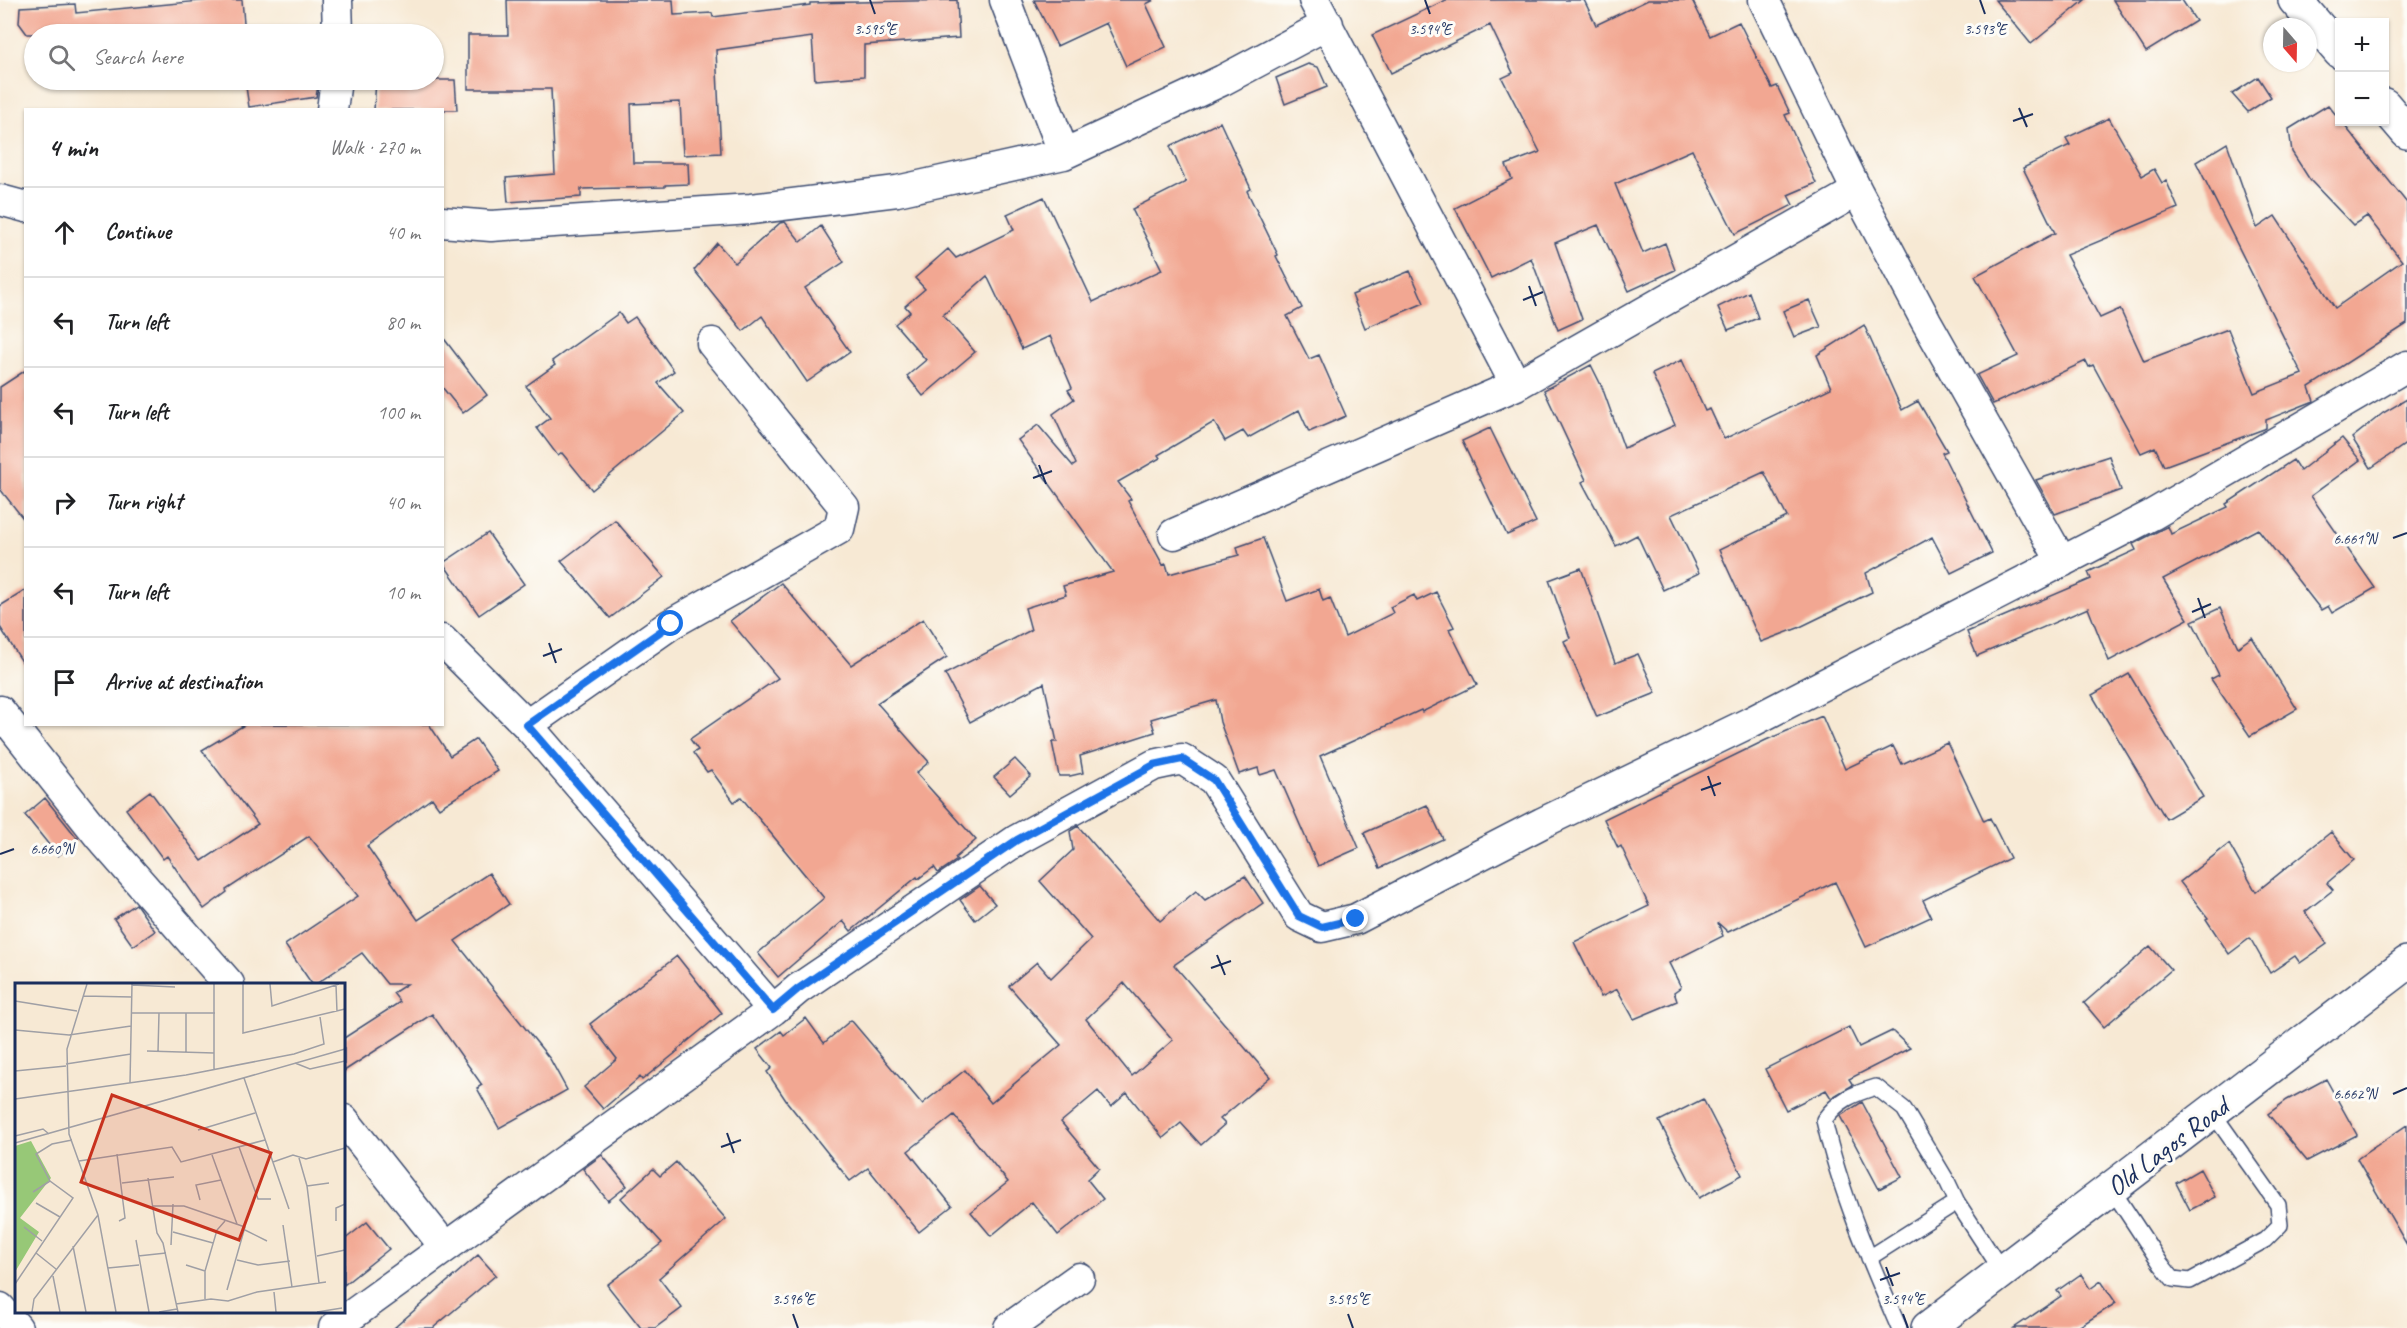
<!DOCTYPE html>
<meta charset="utf-8">
<style>
body{margin:0;font-family:Caveat,sans-serif;background:#f2f2f2;color:#202124}
.controls{position:absolute;right:18px;top:18px;display:grid;overflow:hidden;border-radius:0px;box-shadow:0 2px 4px #0004}
.controls button{width:54px;height:54px;display:grid;place-items:center;padding:0;border:0;border-bottom:2px solid #e0e0e0;background:#fff;color:#202124;font:30px sans-serif}
.compass{position:absolute;left:2263px;top:18px;width:54px;height:54px;border-radius:50%;background:#fff;box-shadow:0 2px 4px #0004;rotate:160deg}
.stop{position:absolute;width:18px;height:18px;margin:-14px;border:4px solid #1a73e8;border-radius:50%;background:#fff}
.stop.end{background:#1a73e8;border-color:#fff;box-shadow:0 2px 6px #0008}
.list{margin:0;padding:0;list-style:none}
h2{display:flex;justify-content:space-between;align-items:center;height:78px;margin:0;padding:0 24px;font-size:26px}
h2 small{font-size:20px;font-weight:400;color:#757577}
.list li{display:grid;grid-template-columns:39px 1fr auto;gap:18px;align-items:center;box-sizing:border-box;height:90px;padding:0 24px;border-top:2px solid #e0e0e0}
.list b{display:block;font-size:22px;white-space:nowrap}
.list em{font-size:20px;font-style:normal;color:#757577}
.icon{flex:none;width:33px;height:33px;fill:none;stroke:currentColor;stroke-width:2;stroke-linecap:round;stroke-linejoin:round}
.map{position:relative;flex:none;width:2407px;height:1328px;overflow:hidden}
.search{position:absolute;background:#fff;box-shadow:0 2px 4px #0004;left:24px;top:24px;width:420px;height:66px;display:flex;align-items:center;gap:15px;box-sizing:border-box;padding:0 21px;border-radius:33px;color:#757577;font-size:22px}
.panel{position:absolute;background:#fff;box-shadow:0 2px 4px #0004;left:24px;top:108px;width:420px;height:618px;border-radius:0px}
.map>svg:first-child{display:block}
</style>
<div class="map">
<svg width="2407" height="1328" viewBox="0 0 2407 1328">
<rect width="100%" height="100%" fill="#fdfcf7"/>
<filter id="ink" filterUnits="userSpaceOnUse"><feTurbulence type="fractalNoise" baseFrequency=".0167" numOctaves="2"/><feDisplacementMap in="SourceGraphic" scale="12" xChannelSelector="R" yChannelSelector="G"/><feConvolveMatrix kernelMatrix="1 2 1 2 8 2 1 2 1" color-interpolation-filters="sRGB"/></filter>
<filter id="wash" filterUnits="userSpaceOnUse"><feTurbulence type="fractalNoise" baseFrequency=".008" numOctaves="4" result="noise"/><feDisplacementMap in="SourceGraphic" scale="24" xChannelSelector="R" yChannelSelector="G"/><feGaussianBlur stdDeviation="1.35" result="paint"/><feColorMatrix in="noise" values="0 0 0 0 0 0 0 0 0 0 0 0 0 0 0 0 0 1.4 0 .05"/><feComposite in="paint" operator="in"/></filter>
<g filter="url(#wash)">
<rect width="100%" height="100%" fill="#f7e9d4"/>
<g id="blocks">
<path fill="#f2a792" fill-rule="evenodd" d="M 210,0 L 242,0 L 245,34 L 27,34 L 19,23 L 20,7 L 75,4 L 76,13 Z
M 507,0 L 673,0 L 674,15 L 712,13 L 713,17 L 810,5 L 810,3 L 957,0 L 959,38 L 864,45 L 864,76 L 815,80 L 812,37 L 716,50 L 721,153 L 683,155 L 680,102 L 631,104 L 633,163 L 688,163 L 689,184 L 665,185 L 665,187 L 581,189 L 581,197 L 508,202 L 506,178 L 555,174 L 551,89 L 468,89 L 468,35 L 508,35 Z
M 1034,0 L 1154,0 L 1146,4 L 1166,47 L 1126,66 L 1106,23 L 1057,46 Z
M 1446,0 L 1584,0 L 1596,25 L 1648,0 L 1692,0 L 1710,36 L 1739,22 L 1772,88 L 1777,86 L 1790,113 L 1785,115 L 1816,183 L 1788,195 L 1793,205 L 1735,234 L 1692,150 L 1615,184 L 1643,253 L 1665,243 L 1675,270 L 1629,291 L 1598,225 L 1555,243 L 1582,319 L 1558,330 L 1531,258 L 1491,278 L 1455,208 L 1512,179 L 1506,165 L 1540,152 L 1502,78 L 1513,73 L 1490,25 L 1391,73 L 1372,35 Z
M 1995,0 L 2085,0 L 2031,44 Z
M 2113,0 L 2182,0 L 2196,21 L 2146,52 Z
M 1308,64 L 1318,67 L 1327,87 L 1285,104 L 1276,78 Z
M 2258,77 L 2271,97 L 2248,112 L 2232,94 Z
M 245,80 L 319,80 L 316,97 L 249,107 Z
M 376,80 L 455,80 L 457,110 L 374,110 Z
M 2328,105 L 2407,203 L 2407,324 L 2309,387 L 2314,401 L 2266,420 L 2266,428 L 2264,429 L 2164,466 L 2155,447 L 2141,453 L 2093,365 L 2089,367 L 2086,361 L 1993,404 L 1977,375 L 2018,356 L 1975,276 L 2055,233 L 2023,168 L 2070,145 L 2066,138 L 2109,118 L 2142,176 L 2154,169 L 2162,183 L 2166,180 L 2178,208 L 2066,255 L 2100,318 L 2120,309 L 2144,361 L 2228,329 L 2254,393 L 2302,374 L 2196,162 L 2227,143 L 2257,228 L 2275,216 L 2335,308 L 2402,261 L 2367,216 L 2353,225 L 2310,180 L 2292,152 L 2289,129 Z
M 1220,122 L 1251,189 L 1247,191 L 1278,255 L 1276,256 L 1302,308 L 1287,316 L 1309,359 L 1319,355 L 1346,416 L 1309,432 L 1299,410 L 1248,438 L 1243,431 L 1225,441 L 1214,422 L 1158,455 L 1160,458 L 1118,482 L 1131,499 L 1128,501 L 1163,565 L 1166,564 L 1169,574 L 1239,555 L 1237,547 L 1263,538 L 1287,601 L 1319,589 L 1323,601 L 1330,598 L 1345,637 L 1393,613 L 1390,607 L 1414,595 L 1417,601 L 1436,592 L 1454,627 L 1449,629 L 1477,685 L 1422,712 L 1421,710 L 1320,756 L 1359,848 L 1318,866 L 1276,770 L 1260,775 L 1258,768 L 1239,774 L 1220,722 L 1216,700 L 1151,719 L 1155,732 L 1080,756 L 1083,773 L 1070,776 L 1059,776 L 1052,742 L 1057,742 L 1044,683 L 970,722 L 945,674 L 1031,630 L 1025,608 L 1066,595 L 1063,586 L 1113,572 L 1018,440 L 1038,425 L 1073,466 L 1076,464 L 1053,414 L 1074,399 L 1068,390 L 1072,388 L 1050,336 L 1022,349 L 987,276 L 943,315 L 975,352 L 923,396 L 907,376 L 926,360 L 895,324 L 910,312 L 905,306 L 925,289 L 915,278 L 948,249 L 956,258 L 1014,230 L 1007,214 L 1044,197 L 1093,302 L 1162,270 L 1132,209 L 1186,182 L 1170,146 Z
M 785,222 L 801,242 L 821,226 L 844,262 L 805,288 L 850,352 L 807,382 L 762,316 L 743,331 L 694,270 L 717,243 L 735,263 L 780,223 Z
M 1410,271 L 1424,303 L 1365,328 L 1352,295 Z
M 1749,292 L 1758,318 L 1728,330 L 1718,307 Z
M 1809,300 L 1821,327 L 1794,337 L 1783,311 Z
M 619,313 L 626,323 L 635,317 L 674,371 L 658,383 L 684,413 L 592,490 L 562,453 L 558,456 L 537,428 L 550,418 L 526,386 L 555,365 L 552,361 Z
M 1864,325 L 1902,410 L 1918,401 L 1947,451 L 1942,453 L 1992,553 L 1951,573 L 1932,537 L 1866,573 L 1872,592 L 1798,628 L 1761,642 L 1719,550 L 1787,517 L 1764,472 L 1671,515 L 1699,573 L 1663,590 L 1637,535 L 1616,546 L 1582,482 L 1586,480 L 1544,390 L 1591,365 L 1602,387 L 1624,448 L 1675,425 L 1652,374 L 1682,360 L 1705,411 L 1710,409 L 1724,439 L 1831,388 L 1817,355 Z
M 442,336 L 487,395 L 463,413 L 442,387 Z
M 26,370 L 26,522 L 0,489 L 0,387 Z
M 2407,399 L 2407,443 L 2371,468 L 2352,438 L 2383,413 Z
M 1490,428 L 1536,522 L 1507,535 L 1462,441 Z
M 2342,438 L 2360,460 L 2311,496 L 2375,588 L 2332,613 L 2328,606 L 2321,610 L 2258,529 L 2163,579 L 2188,619 L 2109,661 L 2088,608 L 1977,656 L 1967,632 L 2091,579 L 2088,572 L 2136,550 L 2133,544 L 2168,526 L 2171,534 L 2228,507 L 2226,504 L 2293,460 L 2300,471 Z
M 2109,456 L 2121,490 L 2055,514 L 2036,480 Z
M 615,520 L 664,577 L 610,618 L 561,561 Z
M 488,533 L 524,584 L 479,615 L 443,563 Z
M 1581,568 L 1615,663 L 1638,654 L 1656,693 L 1597,717 L 1564,641 L 1570,638 L 1549,580 Z
M 781,583 L 851,665 L 923,619 L 947,657 L 877,703 L 929,762 L 916,773 L 976,840 L 955,858 L 957,860 L 938,873 L 934,867 L 918,879 L 917,877 L 851,931 L 843,921 L 778,977 L 758,953 L 824,898 L 741,797 L 734,802 L 711,770 L 707,772 L 693,753 L 698,750 L 690,739 L 778,678 L 730,621 Z
M 26,590 L 26,668 L 0,627 L 0,606 Z
M 2220,608 L 2238,647 L 2252,637 L 2297,709 L 2250,736 L 2211,679 L 2219,675 L 2192,621 Z
M 2129,674 L 2203,797 L 2166,819 L 2092,695 Z
M 1822,716 L 1845,769 L 1893,746 L 1902,764 L 1947,743 L 1984,821 L 1990,818 L 2010,858 L 1923,900 L 1931,917 L 1866,947 L 1835,882 L 1728,932 L 1718,923 L 1723,936 L 1669,963 L 1681,987 L 1674,992 L 1677,1001 L 1634,1019 L 1617,989 L 1601,997 L 1574,942 L 1649,906 L 1621,846 L 1618,848 L 1604,819 L 1766,740 Z
M 246,724 L 429,724 L 450,756 L 476,739 L 498,771 L 439,808 L 432,798 L 367,846 L 418,920 L 489,873 L 509,904 L 455,941 L 550,1059 L 567,1090 L 499,1128 L 477,1088 L 482,1085 L 432,1014 L 344,1071 L 344,1038 L 400,1002 L 393,993 L 407,984 L 387,984 L 362,953 L 316,984 L 312,984 L 285,945 L 358,896 L 309,836 L 226,890 L 227,892 L 204,909 L 167,856 L 163,859 L 126,809 L 150,791 L 202,861 L 258,824 L 202,750 Z
M 1015,759 L 1031,776 L 1010,794 L 994,777 Z
M 45,798 L 78,839 L 58,856 L 25,815 Z
M 1427,805 L 1443,839 L 1380,868 L 1364,833 Z
M 1078,826 L 1160,921 L 1196,891 L 1205,900 L 1245,876 L 1263,903 L 1174,965 L 1270,1077 L 1220,1119 L 1225,1124 L 1201,1145 L 1181,1123 L 1163,1138 L 1127,1093 L 1111,1107 L 1098,1091 L 1061,1122 L 1099,1168 L 1087,1179 L 1103,1199 L 1058,1235 L 1032,1202 L 991,1236 L 971,1212 L 1008,1182 L 954,1115 L 908,1151 L 952,1206 L 919,1232 L 868,1168 L 850,1181 L 787,1102 L 767,1072 L 772,1068 L 757,1049 L 781,1031 L 784,1035 L 806,1018 L 824,1043 L 851,1020 L 922,1104 L 965,1070 L 991,1103 L 1061,1045 L 1009,986 L 1037,962 L 1051,978 L 1091,939 L 1040,881 L 1073,850 L 1070,831 ZM 1124,983 L 1173,1040 L 1132,1076 L 1086,1019 Z
M 2331,832 L 2354,860 L 2327,883 L 2333,890 L 2305,912 L 2327,944 L 2300,963 L 2295,956 L 2270,973 L 2250,938 L 2229,954 L 2206,919 L 2208,918 L 2180,882 L 2229,844 L 2256,892 Z
M 980,886 L 995,904 L 975,920 L 960,900 Z
M 136,904 L 155,931 L 133,946 L 114,919 Z
M 2150,946 L 2171,970 L 2104,1027 L 2084,1003 Z
M 677,956 L 722,1013 L 677,1050 L 678,1051 L 642,1080 L 640,1077 L 603,1109 L 584,1087 L 617,1059 L 590,1024 Z
M 1849,1027 L 1859,1047 L 1892,1031 L 1910,1048 L 1849,1079 L 1853,1085 L 1831,1098 L 1826,1090 L 1786,1110 L 1765,1069 Z
M 2326,1079 L 2357,1135 L 2307,1161 L 2268,1114 L 2287,1100 Z
M 1703,1099 L 1742,1175 L 1699,1198 L 1659,1121 Z
M 1862,1102 L 1902,1177 L 1879,1189 L 1840,1116 Z
M 2407,1125 L 2407,1245 L 2357,1159 Z
M 602,1155 L 627,1186 L 608,1201 L 583,1169 Z
M 676,1162 L 726,1219 L 659,1278 L 682,1308 L 655,1328 L 641,1328 L 607,1285 L 662,1243 L 621,1198 L 653,1169 L 660,1176 Z
M 2200,1169 L 2215,1197 L 2190,1210 L 2176,1183 Z
M 367,1222 L 389,1249 L 344,1285 L 344,1240 Z
M 478,1255 L 496,1275 L 433,1328 L 394,1328 Z
M 2081,1274 L 2090,1289 L 2101,1281 L 2116,1303 L 2077,1328 L 2014,1328 L 2061,1296 L 2057,1291 Z"/>
</g>
</g>
<g filter="url(#ink)">
<use href="#blocks" fill-opacity="0" stroke="#3c4b70" stroke-width="1.5"/>
<g fill="none" stroke-linecap="round" stroke-linejoin="round">
<g stroke="#3c4b70" stroke-width="18">
<path id="service" d="M 2111,1188 L 2161,1264 L 2173,1279 L 2190,1281 L 2265,1240 L 2280,1225 L 2278,1205 L 2212,1112
M 1869,1258 L 1957,1202
M 1899,1328 C 1870,1261 1840,1192 1824,1120 C 1838,1100 1853,1094 1876,1087 L 1904,1109 L 1947,1181 L 1957,1202 L 2002,1271"/>
</g>
<g stroke="#3c4b70" stroke-width="33">
<path id="minor" d="M 337,0 L 338,34
M 1005,0 L 1064,154
M 1314,0 L 1516,385
M 1764,0 L 1857,191 L 1926,321 L 2062,562
M 332,110 L 336,80
M 0,200 L 26,207
M 442,222 L 491,226 L 751,209 L 897,191 L 1064,154 L 1223,80 L 1328,24
M 1174,534 L 1516,385 L 1857,191
M 442,640 L 527,725 L 773,1010
M 0,711 L 99,836 L 229,984
M 527,725 L 671,624 L 839,529 L 844,507 L 712,343
M 344,1120 L 445,1247
M 0,1308 L 17,1328
M 334,1328 L 773,1010 L 798,989 L 1017,840 L 1154,765 L 1182,759 L 1214,780 L 1299,916 L 1322,927 L 1356,919 L 1542,823 L 1751,722 L 2152,515 L 2407,366
M 1009,1328 L 1079,1278"/>
</g>
<g stroke="#3c4b70" stroke-width="36">
<path id="tertiary" d="M 2295,0 L 2340,52
M 2384,105 L 2407,132"/>
</g>
<g stroke="#3c4b70" stroke-width="36">
<path id="primary" d="M 1928,1328 L 2407,963"/>
</g>
<use href="#service" stroke="#fff" stroke-width="15"/>
<use href="#minor" stroke="#fff" stroke-width="30"/>
<use href="#tertiary" stroke="#fff" stroke-width="33"/>
<use href="#primary" stroke="#fff" stroke-width="33"/>
</g>
</g>
<g fill="none" stroke-linecap="round" stroke-linejoin="round" filter="url(#ink)">
<path stroke="#1a73e8" stroke-width="8" d="M 671,624 L 527,725 L 773,1010 L 798,989 L 1017,840 L 1154,765 L 1182,759 L 1214,780 L 1299,916 L 1322,927 L 1356,919"/>
</g>
<path fill="none" stroke="#1b2f5e" stroke-width="2" d="M 870,0 L 875,14M 1425,0 L 1430,14M 1980,0 L 1985,14M 2019,108 L 2027,127M 2013,121 L 2033,114M 1529,286 L 1536,306M 1523,300 L 1543,292M 1039,465 L 1046,484M 1033,478 L 1052,471M 2393,538 L 2407,533M 2198,598 L 2205,618M 2192,612 L 2211,604M 549,643 L 556,663M 543,656 L 562,649M 1708,776 L 1715,796M 1701,790 L 1721,783M 0,854 L 14,849M 1217,955 L 1225,975M 1211,968 L 1231,961M 2393,1094 L 2407,1088M 727,1133 L 734,1153M 721,1147 L 741,1140M 1886,1267 L 1893,1286M 1880,1280 L 1900,1273M 793,1314 L 798,1328M 1348,1314 L 1353,1328M 1903,1314 L 1908,1328"/>
<g text-anchor="middle" stroke-width="6" stroke-linejoin="round" paint-order="stroke">
<g font-size="28" fill="#1b2f5e" stroke="#fdfcf7">
<text transform="translate(2167 1146) rotate(-37)" y="10">Old Lagos Road</text>
</g>
</g>
<g transform="translate(15 983)">
<rect width="330" height="330" fill="#f7e9d4"/>
<path d="M 16,158 L 36,195 L 5,235 L 24,249 L 0,289 L 0,163 Z" fill="#97c877"/>
<path fill="none" stroke="#9f9fa5" stroke-width="1.5" d="M 72,1 L 52,66 L 54,151 L 83,232 L 101,329M 228,1 L 228,50 L 330,26M 255,1 L 257,23 L 324,1M 117,2 L 160,4M 321,2 L 322,29M 68,13 L 117,14M 0,18 L 62,28M 117,30 L 200,30M 0,47 L 54,52 L 116,43M 132,68 L 199,70M 143,69 L 144,30M 171,70 L 171,30M 280,80 L 295,86 L 330,78M 51,81 L 116,71M 199,87 L 199,1M 0,88 L 51,83M 229,95 L 274,226M 115,100 L 117,1M 0,116 L 171,92 L 279,71 L 309,61 L 305,34M 183,147 L 240,130M 0,153 L 28,146 L 34,151M 0,160 L 330,66M 224,164 L 243,216 L 256,216M 102,171 L 110,235 L 104,238M 197,172 L 222,241M 284,175 L 292,203 L 304,300M 64,178 L 157,164 L 166,179 L 250,157M 258,179 L 278,172 L 291,176 L 330,165M 133,195 L 142,250 L 148,260 L 163,329M 107,200 L 159,194M 292,203 L 314,200M 18,209 L 35,198M 185,217 L 181,202 L 206,197M 21,220 L 45,234M 137,223 L 169,223 L 230,244 L 212,307M 321,238 L 321,225 L 330,221M 268,242 L 277,304M 9,244 L 27,258M 230,247 L 252,258M 158,249 L 198,260M 121,257 L 134,329M 156,262 L 158,221M 58,263 L 71,329M 21,270 L 41,286M 123,273 L 151,270M 302,273 L 330,267M 222,277 L 243,282 L 275,278M 171,282 L 190,288M 93,285 L 124,282M 38,293 L 45,329M 0,301 L 58,215 L 35,198 L 21,171 L 37,161 L 57,157M 259,309 L 261,329M 190,316 L 190,288 L 202,247 L 210,238M 161,321 L 196,316 L 213,318 L 242,309 L 311,299M 17,329 L 19,316 L 83,232M 144,329 L 162,326M 302,329 L 327,325"/>
<path fill="#c8321e" fill-opacity="0.15" stroke="#c8321e" stroke-width="3" d="M 97,112 L 256,170 L 224,257 L 66,199 Z"/>
<rect width="330" height="330" fill="none" stroke="#1b2f5e" stroke-width="3"/>
</g>
<g font-size="15" text-anchor="middle" fill="#1b2f5e" stroke="#fdfcf7" stroke-width="6" stroke-linejoin="round" paint-order="stroke">
<text x="1985" y="34">3.593°E</text>
<text x="875" y="34">3.595°E</text>
<text x="1430" y="34">3.594°E</text>
<text x="2355" y="544">6.661°N</text>
<text x="52" y="854">6.660°N</text>
<text x="2355" y="1099">6.662°N</text>
<text x="793" y="1304">3.596°E</text>
<text x="1348" y="1304">3.595°E</text>
<text x="1903" y="1304">3.594°E</text>
</g>
</svg>
<div class="controls">
<button>+</button>
<button>−</button>
</div>
<svg class="compass" viewBox="-18 -18 36 36"><path d="M0-13l5 13h-10z" fill="#e53935"/><path d="M0 13l5-13h-10z" fill="#757577"/></svg>
<div class="stop" style="left:671px;top:624px"></div>
<div class="stop end" style="left:1356px;top:919px"></div>
<div class="search"><svg class="icon" aria-label="search" viewBox="0 0 24 24"><circle cx="10" cy="10" r="6"/><path d="M15 15l6 6"/></svg>Search here</div>
<section class="panel">
<h2>4 min<small>Walk · 270 m</small></h2>
<ul class="list">
<li><svg class="icon" aria-label="ahead" viewBox="0 0 24 24"><path d="M12 20V5M6 11l6-6 6 6"/></svg><div><b>Continue</b></div><em>40 m</em></li>
<li><svg class="icon" aria-label="left" viewBox="0 0 24 24"><path d="M17 20v-9H6M10 6l-5 5 5 5"/></svg><div><b>Turn left</b></div><em>80 m</em></li>
<li><svg class="icon" aria-label="left" viewBox="0 0 24 24"><path d="M17 20v-9H6M10 6l-5 5 5 5"/></svg><div><b>Turn left</b></div><em>100 m</em></li>
<li><svg class="icon" aria-label="right" viewBox="0 0 24 24"><path d="M7 20v-9h11M14 6l5 5-5 5"/></svg><div><b>Turn right</b></div><em>40 m</em></li>
<li><svg class="icon" aria-label="left" viewBox="0 0 24 24"><path d="M17 20v-9H6M10 6l-5 5 5 5"/></svg><div><b>Turn left</b></div><em>10 m</em></li>
<li><svg class="icon" aria-label="arrive" viewBox="0 0 24 24"><path d="M6 21V4h12l-3 4 3 4H6"/></svg><div><b>Arrive at destination</b></div></li>
</ul>
</section>
</div>
